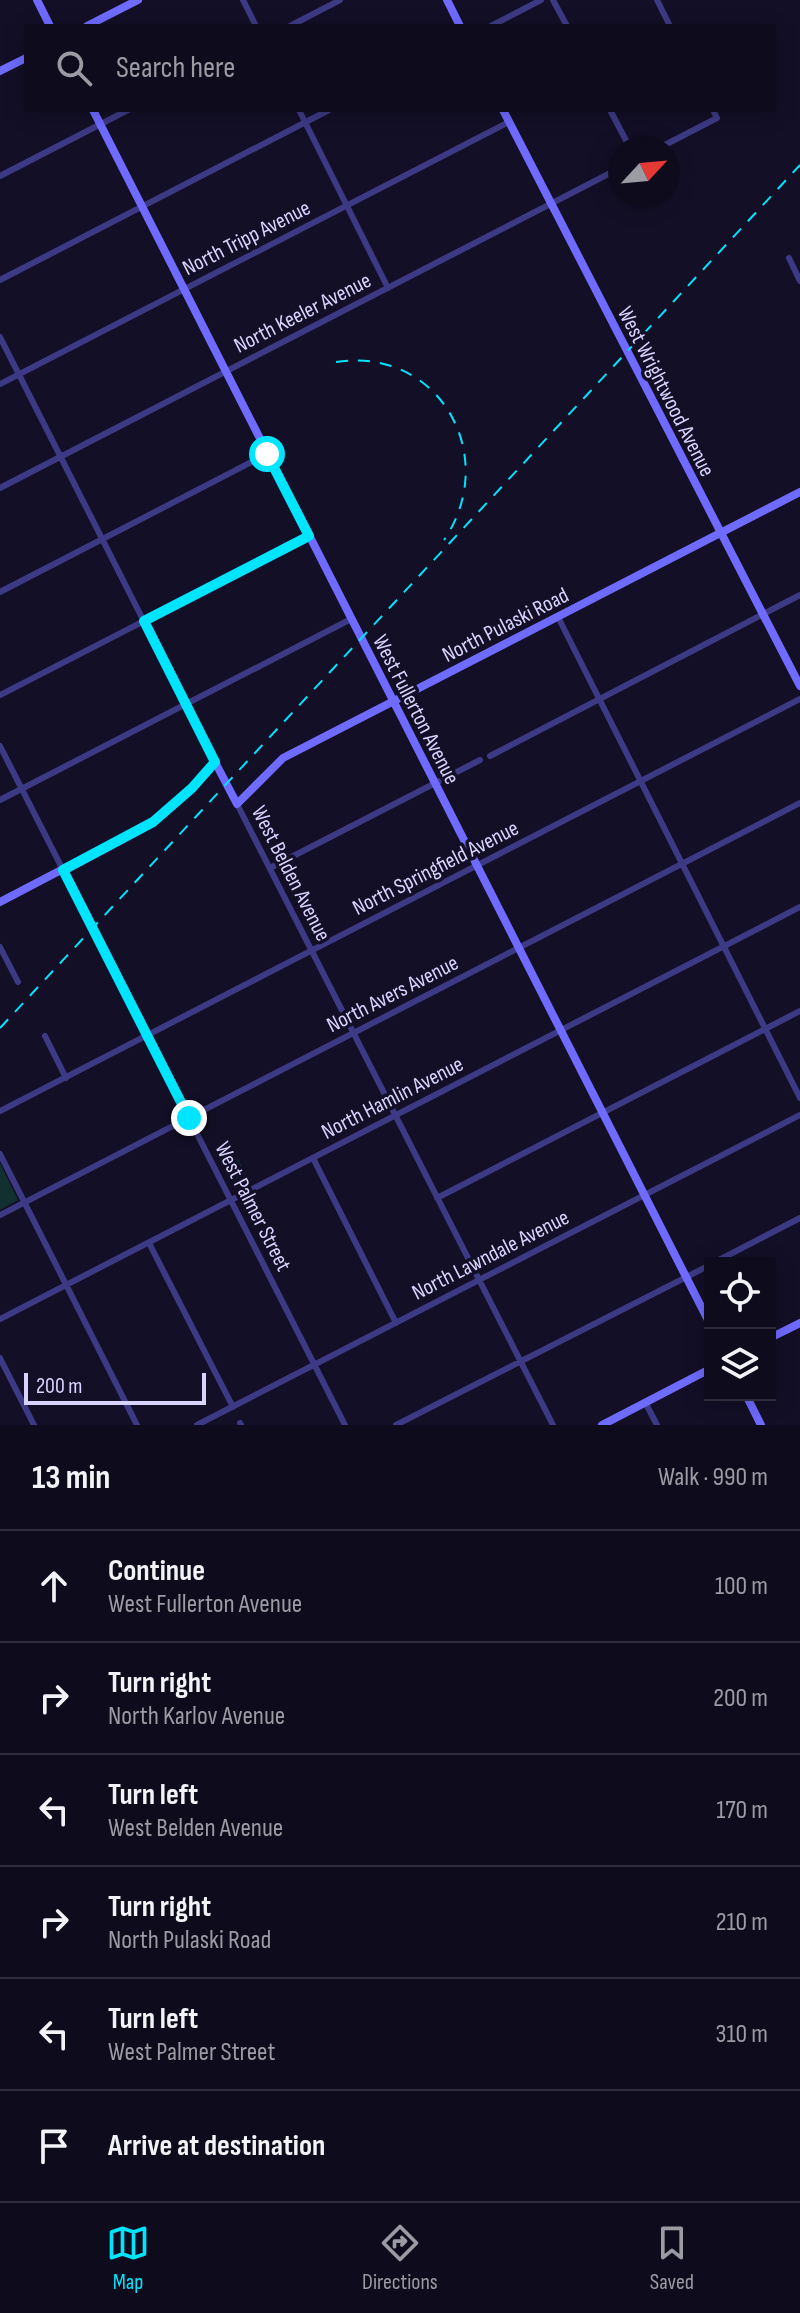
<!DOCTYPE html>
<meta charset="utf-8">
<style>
body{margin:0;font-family:"Sofia Sans Condensed",sans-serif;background:#171425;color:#f1f3f6}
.controls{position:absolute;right:24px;bottom:24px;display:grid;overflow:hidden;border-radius:0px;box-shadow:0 4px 20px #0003}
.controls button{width:72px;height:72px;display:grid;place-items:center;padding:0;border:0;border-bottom:2px solid #2e2b3b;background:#0e0b1c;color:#f1f3f6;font:40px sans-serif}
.compass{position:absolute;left:608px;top:136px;width:72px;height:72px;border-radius:50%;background:#0e0b1c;box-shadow:0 4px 20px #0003;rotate:64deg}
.scale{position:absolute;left:24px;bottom:20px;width:182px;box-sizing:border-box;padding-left:8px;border:4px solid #d9d4ff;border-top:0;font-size:22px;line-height:28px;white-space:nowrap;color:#d9d4ff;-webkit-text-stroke:6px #130f26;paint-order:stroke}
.stop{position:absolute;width:24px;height:24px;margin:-18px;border:6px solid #00e5ff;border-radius:50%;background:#fff}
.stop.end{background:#00e5ff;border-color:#fff;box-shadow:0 2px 8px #0008}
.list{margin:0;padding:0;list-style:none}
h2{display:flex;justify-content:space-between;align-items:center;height:104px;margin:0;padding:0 32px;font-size:34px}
h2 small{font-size:26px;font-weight:400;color:#9b9ba3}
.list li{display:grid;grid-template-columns:52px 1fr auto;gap:24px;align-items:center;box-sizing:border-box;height:112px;padding:0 32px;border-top:2px solid #2e2b3b}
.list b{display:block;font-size:30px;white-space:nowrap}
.list p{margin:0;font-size:26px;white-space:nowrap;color:#9b9ba3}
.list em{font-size:26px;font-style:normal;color:#9b9ba3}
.icon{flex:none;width:44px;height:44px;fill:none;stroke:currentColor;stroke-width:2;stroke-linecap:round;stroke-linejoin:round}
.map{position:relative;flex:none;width:800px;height:1425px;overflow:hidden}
.search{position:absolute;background:#0e0b1c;box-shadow:0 4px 20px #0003;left:24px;right:24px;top:24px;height:88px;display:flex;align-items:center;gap:20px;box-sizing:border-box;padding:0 28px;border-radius:0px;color:#9b9ba3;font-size:30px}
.sheet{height:776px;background:#0e0b1c}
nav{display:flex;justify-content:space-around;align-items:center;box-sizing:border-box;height:112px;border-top:2px solid #2e2b3b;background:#0e0b1c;font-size:22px;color:#9b9ba3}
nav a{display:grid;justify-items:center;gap:4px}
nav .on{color:#00e5ff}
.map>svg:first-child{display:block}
</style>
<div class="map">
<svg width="800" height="1425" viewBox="0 0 800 1425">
<rect width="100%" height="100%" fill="#130f26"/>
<path fill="#12302f" d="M 238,1159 L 247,1177 L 237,1182 L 227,1164 Z
M 0,1163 L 18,1200 L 0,1210 Z"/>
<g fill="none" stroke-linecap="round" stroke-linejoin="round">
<path stroke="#3d3a85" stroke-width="6" d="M 243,0 L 256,26
M 553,0 L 567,26
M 657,0 L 670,26
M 290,26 L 340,0
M 491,26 L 541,0
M 299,110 L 388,288
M 610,110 L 630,148
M 659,148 L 717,118 L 713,110
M 0,176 L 128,110
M 789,258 L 800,281
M 0,280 L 329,110
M 0,337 L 215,762
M 0,384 L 509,122
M 0,488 L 620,168
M 0,592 L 267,454
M 558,617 L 800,1098
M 0,695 L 309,536
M 0,746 L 345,1425
M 490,756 L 800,595
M 0,800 L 351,619
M 237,804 L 553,1425
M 270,868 L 480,760
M 0,947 L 18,982
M 45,1036 L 66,1078
M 0,1111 L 800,699
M 0,1154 L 137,1425
M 313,1158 L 396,1323
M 437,1198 L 800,1011
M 0,1215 L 800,803
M 149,1243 L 233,1407
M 713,1263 L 800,1218
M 0,1319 L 800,907
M 0,1358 L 34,1425
M 645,1402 L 657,1425
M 240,1423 L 241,1425
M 197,1425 L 800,1115
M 396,1425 L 710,1265"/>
<path stroke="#6f6bff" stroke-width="8" d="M 37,0 L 50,26
M 447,0 L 460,26
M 87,26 L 138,0
M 0,71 L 26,58
M 93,110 L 710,1324
M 503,110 L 800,686
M 0,902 L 153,822 L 192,788 L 215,762 L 237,804 L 283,758 L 800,492
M 770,1338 L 800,1323
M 746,1395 L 761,1425
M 602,1425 L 710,1369"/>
<path stroke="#00e5ff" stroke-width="2" stroke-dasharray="12 10" stroke-linecap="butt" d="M 336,362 C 439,346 501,456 444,540
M 0,1028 L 800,165"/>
</g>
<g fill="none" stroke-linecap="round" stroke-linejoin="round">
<path stroke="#00e5ff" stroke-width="10" d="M 189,1118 L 63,870 L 153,822 L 192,788 L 215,762 L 144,621 L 309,536 L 267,454"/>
</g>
<g text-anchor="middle" stroke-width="7" stroke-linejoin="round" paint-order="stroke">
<g font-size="22" fill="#d9d4ff" stroke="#130f26">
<text transform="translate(246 237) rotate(-27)" y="8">North Tripp Avenue</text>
<text transform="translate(302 312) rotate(-27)" y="8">North Keeler Avenue</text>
<text transform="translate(667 391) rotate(63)" y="8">West Wrightwood Avenue</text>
<text transform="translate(505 624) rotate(-27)" y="8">North Pulaski Road</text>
<text transform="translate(417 709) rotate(63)" y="8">West Fullerton Avenue</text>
<text transform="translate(435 867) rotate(-27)" y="8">North Springfield Avenue</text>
<text transform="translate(292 873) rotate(63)" y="8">West Belden Avenue</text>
<text transform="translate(392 993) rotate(-27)" y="8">North Avers Avenue</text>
<text transform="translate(392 1097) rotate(-27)" y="8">North Hamlin Avenue</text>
<text transform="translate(254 1206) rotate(63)" y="8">West Palmer Street</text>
<text transform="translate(490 1254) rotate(-27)" y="8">North Lawndale Avenue</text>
</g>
</g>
</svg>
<div class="controls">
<button><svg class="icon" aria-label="locate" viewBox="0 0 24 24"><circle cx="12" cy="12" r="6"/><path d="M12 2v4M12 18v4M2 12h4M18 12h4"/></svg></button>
<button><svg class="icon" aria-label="layers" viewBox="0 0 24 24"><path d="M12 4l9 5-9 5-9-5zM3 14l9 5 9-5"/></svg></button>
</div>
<svg class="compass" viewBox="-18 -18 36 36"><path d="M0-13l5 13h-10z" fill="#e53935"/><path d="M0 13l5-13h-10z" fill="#9b9ba3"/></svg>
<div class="scale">200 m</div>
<div class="stop" style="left:267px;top:454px"></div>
<div class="stop end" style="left:189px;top:1118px"></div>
<div class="search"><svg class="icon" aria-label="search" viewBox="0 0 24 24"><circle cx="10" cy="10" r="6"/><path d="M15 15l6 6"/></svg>Search here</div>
</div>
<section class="sheet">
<h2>13 min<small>Walk · 990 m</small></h2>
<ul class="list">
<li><svg class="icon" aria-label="ahead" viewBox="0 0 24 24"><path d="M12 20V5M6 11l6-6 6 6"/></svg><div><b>Continue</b><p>West Fullerton Avenue</p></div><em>100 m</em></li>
<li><svg class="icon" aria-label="right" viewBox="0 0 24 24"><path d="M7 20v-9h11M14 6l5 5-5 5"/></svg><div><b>Turn right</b><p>North Karlov Avenue</p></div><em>200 m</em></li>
<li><svg class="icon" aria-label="left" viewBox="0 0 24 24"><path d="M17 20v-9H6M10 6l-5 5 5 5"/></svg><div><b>Turn left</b><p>West Belden Avenue</p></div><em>170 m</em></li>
<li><svg class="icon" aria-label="right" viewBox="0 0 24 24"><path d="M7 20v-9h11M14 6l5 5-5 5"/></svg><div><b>Turn right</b><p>North Pulaski Road</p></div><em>210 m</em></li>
<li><svg class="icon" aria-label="left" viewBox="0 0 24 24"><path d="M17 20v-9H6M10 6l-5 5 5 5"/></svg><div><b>Turn left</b><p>West Palmer Street</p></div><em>310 m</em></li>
<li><svg class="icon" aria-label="arrive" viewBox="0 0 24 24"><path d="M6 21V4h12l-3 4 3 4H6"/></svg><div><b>Arrive at destination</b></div></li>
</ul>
</section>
<nav>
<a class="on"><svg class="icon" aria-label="map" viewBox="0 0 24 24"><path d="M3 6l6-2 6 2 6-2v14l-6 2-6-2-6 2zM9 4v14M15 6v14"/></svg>Map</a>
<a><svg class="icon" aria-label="directions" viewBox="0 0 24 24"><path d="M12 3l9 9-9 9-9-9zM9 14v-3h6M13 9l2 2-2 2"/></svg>Directions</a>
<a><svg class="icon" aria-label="saved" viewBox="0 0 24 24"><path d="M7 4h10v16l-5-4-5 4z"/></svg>Saved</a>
</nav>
